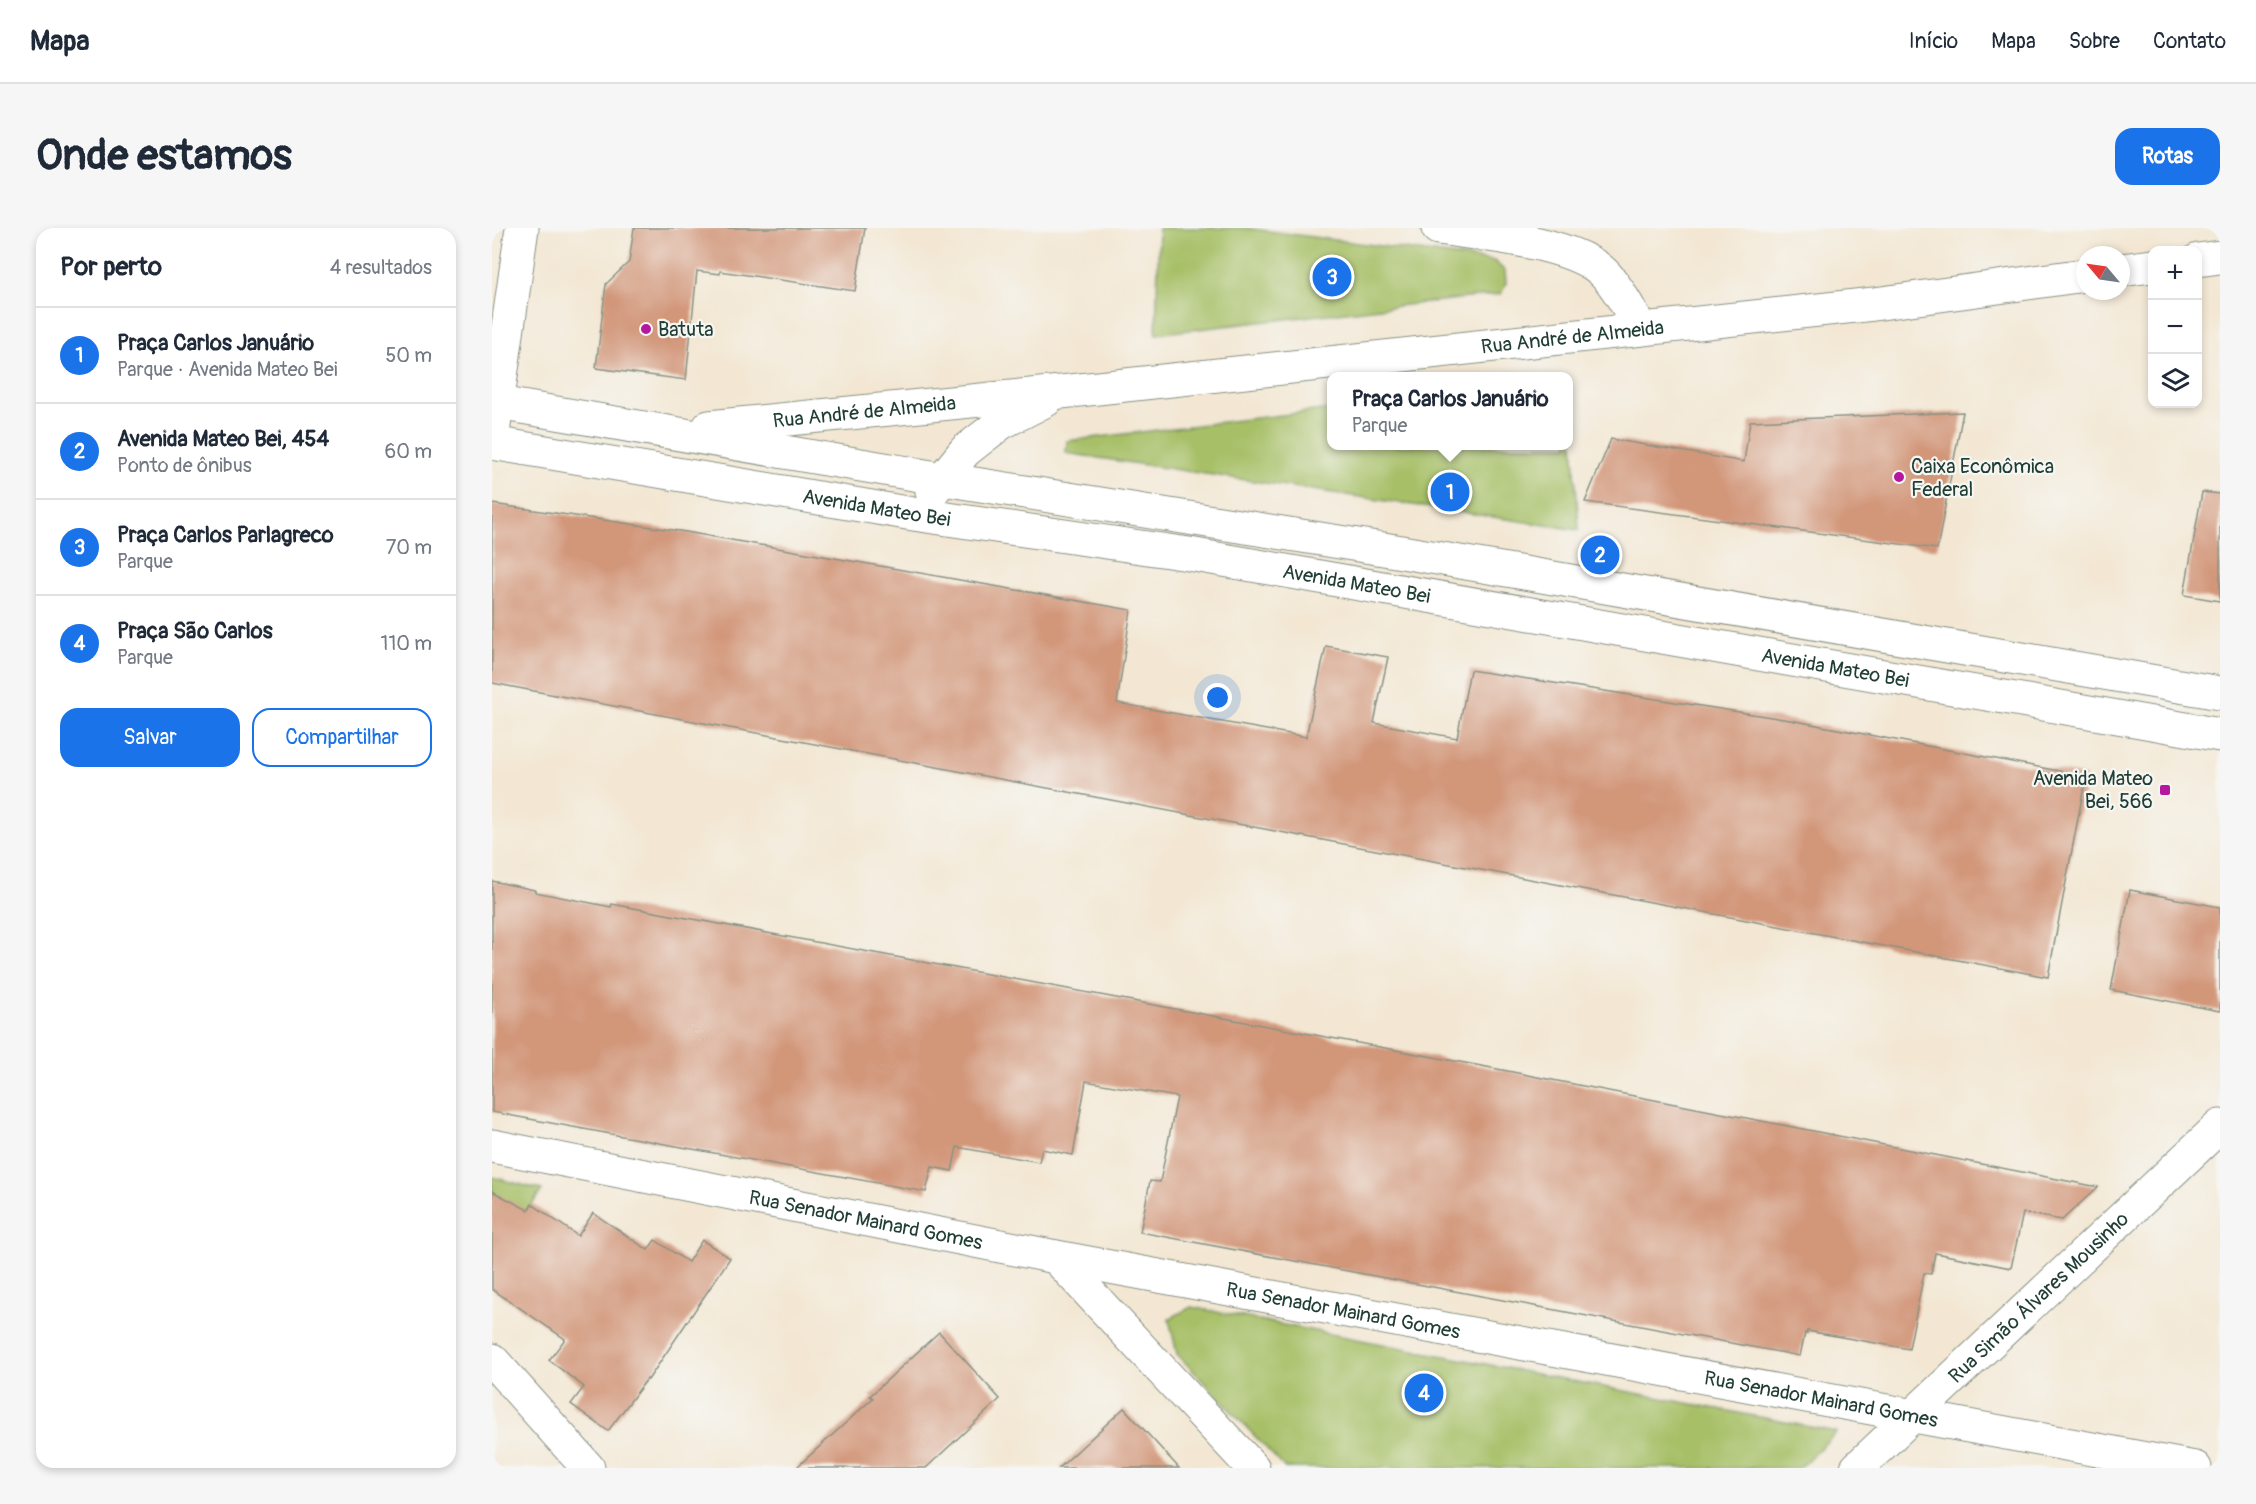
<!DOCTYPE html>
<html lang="pt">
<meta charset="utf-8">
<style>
body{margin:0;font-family:Pangolin,sans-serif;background:#f6f6f7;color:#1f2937}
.controls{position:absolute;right:18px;top:18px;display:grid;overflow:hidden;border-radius:12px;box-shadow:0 3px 9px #0003}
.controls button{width:54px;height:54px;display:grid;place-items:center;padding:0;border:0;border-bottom:2px solid #e0e1e3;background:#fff;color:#1f2937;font:30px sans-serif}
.compass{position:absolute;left:1584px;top:18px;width:54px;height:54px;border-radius:50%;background:#fff;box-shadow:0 3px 9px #0003;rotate:299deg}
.you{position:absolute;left:726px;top:470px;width:21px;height:21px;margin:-15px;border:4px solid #fff;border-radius:50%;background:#1a73e8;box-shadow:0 0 0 9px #1a73e833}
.badge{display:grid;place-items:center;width:39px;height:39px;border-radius:50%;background:#1a73e8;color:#fff;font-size:20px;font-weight:700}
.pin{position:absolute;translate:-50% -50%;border:3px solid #fff;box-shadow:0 2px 6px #0006}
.popup{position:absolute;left:835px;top:144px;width:246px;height:78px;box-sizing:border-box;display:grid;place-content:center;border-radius:12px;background:#fff;filter:drop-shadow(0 2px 4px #0005);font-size:20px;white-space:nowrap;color:#747a83}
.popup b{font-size:22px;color:#1f2937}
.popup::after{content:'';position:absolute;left:50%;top:100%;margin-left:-12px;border:12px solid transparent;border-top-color:#fff}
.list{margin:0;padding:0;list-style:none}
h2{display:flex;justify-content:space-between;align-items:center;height:78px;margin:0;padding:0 24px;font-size:26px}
h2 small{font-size:20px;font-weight:400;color:#747a83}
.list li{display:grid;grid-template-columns:39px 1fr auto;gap:18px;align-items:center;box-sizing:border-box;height:96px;padding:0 24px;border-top:2px solid #e0e1e3}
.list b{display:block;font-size:22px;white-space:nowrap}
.list p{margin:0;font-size:20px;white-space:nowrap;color:#747a83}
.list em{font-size:20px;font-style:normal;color:#747a83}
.actions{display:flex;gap:12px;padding:18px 24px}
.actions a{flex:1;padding:14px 0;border:2px solid #1a73e8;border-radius:18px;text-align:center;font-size:21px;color:#1a73e8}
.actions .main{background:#1a73e8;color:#fff}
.icon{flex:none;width:33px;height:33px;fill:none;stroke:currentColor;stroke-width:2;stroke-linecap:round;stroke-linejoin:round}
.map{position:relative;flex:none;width:1728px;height:1240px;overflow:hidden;border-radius:18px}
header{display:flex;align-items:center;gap:36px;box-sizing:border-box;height:84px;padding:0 30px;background:#fff;border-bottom:2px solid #e0e1e3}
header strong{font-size:28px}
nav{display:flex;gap:33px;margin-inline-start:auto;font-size:21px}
.intro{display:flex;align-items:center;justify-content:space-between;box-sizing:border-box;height:144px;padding:0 36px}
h1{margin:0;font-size:42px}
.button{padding:15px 27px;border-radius:18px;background:#1a73e8;color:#fff;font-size:21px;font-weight:700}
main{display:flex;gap:36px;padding:0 36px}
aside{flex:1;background:#fff;border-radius:18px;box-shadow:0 3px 9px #0003}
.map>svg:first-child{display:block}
</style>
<header>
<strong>Mapa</strong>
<nav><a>Início</a><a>Mapa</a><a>Sobre</a><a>Contato</a></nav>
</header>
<div class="intro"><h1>Onde estamos</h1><a class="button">Rotas</a></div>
<main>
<aside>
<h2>Por perto<small>4 resultados</small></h2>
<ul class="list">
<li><span class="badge">1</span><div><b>Praça Carlos Januário</b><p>Parque · Avenida Mateo Bei</p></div><em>50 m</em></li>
<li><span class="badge">2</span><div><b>Avenida Mateo Bei, 454</b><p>Ponto de ônibus</p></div><em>60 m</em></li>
<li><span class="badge">3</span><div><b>Praça Carlos Parlagreco</b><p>Parque</p></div><em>70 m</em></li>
<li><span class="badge">4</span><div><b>Praça São Carlos</b><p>Parque</p></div><em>110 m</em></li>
</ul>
<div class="actions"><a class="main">Salvar</a><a>Compartilhar</a></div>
</aside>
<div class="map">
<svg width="1728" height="1240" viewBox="0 0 1728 1240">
<rect width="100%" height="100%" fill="#f6f6f2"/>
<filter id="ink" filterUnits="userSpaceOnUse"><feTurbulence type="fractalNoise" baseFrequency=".0167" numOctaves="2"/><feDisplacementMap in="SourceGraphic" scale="12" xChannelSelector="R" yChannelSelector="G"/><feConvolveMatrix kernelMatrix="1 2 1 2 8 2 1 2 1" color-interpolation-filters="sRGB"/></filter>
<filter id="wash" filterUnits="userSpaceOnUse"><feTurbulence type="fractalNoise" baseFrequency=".008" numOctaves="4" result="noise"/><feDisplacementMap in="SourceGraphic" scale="24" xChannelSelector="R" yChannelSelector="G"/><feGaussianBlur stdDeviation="1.35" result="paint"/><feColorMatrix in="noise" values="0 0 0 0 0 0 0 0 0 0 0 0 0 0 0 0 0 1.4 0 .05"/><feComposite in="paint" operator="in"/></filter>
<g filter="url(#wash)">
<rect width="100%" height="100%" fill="#f3e7d3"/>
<path fill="#a7c067" stroke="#637e4e" stroke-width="1.5" d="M 667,0 L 753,0 L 1002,33 L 1013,43 L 1014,55 L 1009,66 L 664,106 Z
M 1077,153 L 1087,302 L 574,225 L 575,213 L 839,181 L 840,218 L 1076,218 Z
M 0,949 L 50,962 L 0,1035 Z
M 699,1079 L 1345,1204 L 1307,1240 L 793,1240 L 685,1126 L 677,1091 Z"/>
<g id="blocks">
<path fill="#d29679" d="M 142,0 L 373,0 L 363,63 L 228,43 L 228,46 L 205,43 L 194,152 L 104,140 L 114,56 L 137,34 Z
M 1471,184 L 1445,321 L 1093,274 L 1119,211 L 1252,234 L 1258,193 Z
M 1710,264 L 1728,266 L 1728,373 L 1692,367 Z
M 0,276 L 194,304 L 639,382 L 625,475 L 814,509 L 834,418 L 896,429 L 882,495 L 965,510 L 978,442 L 1298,492 L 1594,548 L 1556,749 L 0,455 Z
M 0,653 L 43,662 L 43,664 L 119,679 L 120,676 L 1000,840 L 1606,959 L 1570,992 L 1531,985 L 1519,1040 L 1443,1025 L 1439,1046 L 1432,1045 L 1417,1121 L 1315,1103 L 1315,1106 L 1313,1105 L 1308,1128 L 648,1004 L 658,953 L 668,954 L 685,869 L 594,853 L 581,927 L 550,921 L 547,934 L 465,919 L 460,943 L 440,939 L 434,964 L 0,884 Z
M 1638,662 L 1728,679 L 1728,783 L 1619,762 Z
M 0,963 L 36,982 L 40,976 L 86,1008 L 101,985 L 156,1022 L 163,1012 L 196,1034 L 210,1012 L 238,1030 L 156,1152 L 155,1151 L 116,1203 L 79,1176 L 92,1159 L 57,1132 L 73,1111 L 0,1061 Z
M 447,1104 L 508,1171 L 434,1240 L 304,1240 L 381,1170 L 378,1168 Z
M 632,1180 L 687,1240 L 567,1240 Z"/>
</g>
</g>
<g filter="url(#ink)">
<use href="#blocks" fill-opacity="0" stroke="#899284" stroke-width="1.5"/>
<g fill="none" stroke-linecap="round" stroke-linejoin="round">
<g stroke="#899284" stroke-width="35">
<g id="street">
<path d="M 946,0 C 989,6 1084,14 1114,47 C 1128,62 1138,83 1149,101"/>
<path d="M 0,212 L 30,0"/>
<path id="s1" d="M 0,918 L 564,1029 L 1703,1240"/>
<path d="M 564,1029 L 761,1240"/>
<path d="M 0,1132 L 96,1240"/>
<path id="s2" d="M 1365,1240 L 1728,898"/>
</g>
</g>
<g stroke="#899284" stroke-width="35">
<g id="secondary">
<path d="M 1706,32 L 1728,29"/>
<path d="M 1629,42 L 1660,38"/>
<path d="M 0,174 L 451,251 L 904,323 L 1728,465"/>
<path id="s3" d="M 217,199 L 569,164 L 1382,76 L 1593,47"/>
<path id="s4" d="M 0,215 L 421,286 L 697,326 L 1728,507"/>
<path d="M 440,264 L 473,223 L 509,195 L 554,172"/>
</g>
</g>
<use href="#street" stroke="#fff" stroke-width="33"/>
<use href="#secondary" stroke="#fff" stroke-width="33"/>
</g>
</g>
<g fill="#b5179e" stroke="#f6f6f2" stroke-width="2">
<circle cx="154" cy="101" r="6"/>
<circle cx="1407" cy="249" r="6"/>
<rect x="1667" y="556" width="12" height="12" rx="3"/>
</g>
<g text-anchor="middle" stroke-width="4.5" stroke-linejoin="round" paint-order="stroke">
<g font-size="20" fill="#1f3d34" stroke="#f6f6f2" text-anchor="start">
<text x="166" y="108">Batuta</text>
<text x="1419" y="245">Caixa Econômica<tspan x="1419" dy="23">Federal</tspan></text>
<text x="1661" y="557" text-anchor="end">Avenida Mateo<tspan x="1661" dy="23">Bei, 566</tspan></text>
</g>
<g font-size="20" fill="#1f3d34" stroke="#f6f6f2">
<text dy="7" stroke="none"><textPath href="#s3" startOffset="868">Rua André de Almeida</textPath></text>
<text dy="7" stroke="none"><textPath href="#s3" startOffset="156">Rua André de Almeida</textPath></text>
<text dy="7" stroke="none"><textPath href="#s4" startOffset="390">Avenida Mateo Bei</textPath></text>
<text dy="7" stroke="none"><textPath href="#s4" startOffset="876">Avenida Mateo Bei</textPath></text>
<text dy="7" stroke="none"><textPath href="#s4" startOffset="1362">Avenida Mateo Bei</textPath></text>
<text dy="7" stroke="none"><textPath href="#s1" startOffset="381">Rua Senador Mainard Gomes</textPath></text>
<text dy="7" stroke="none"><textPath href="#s2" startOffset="249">Rua Simão Álvares Mousinho</textPath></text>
<text dy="7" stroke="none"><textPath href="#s1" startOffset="867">Rua Senador Mainard Gomes</textPath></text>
<text dy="7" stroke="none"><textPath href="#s1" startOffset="1353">Rua Senador Mainard Gomes</textPath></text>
</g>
</g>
</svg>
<div class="controls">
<button>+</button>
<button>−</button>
<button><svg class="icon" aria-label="layers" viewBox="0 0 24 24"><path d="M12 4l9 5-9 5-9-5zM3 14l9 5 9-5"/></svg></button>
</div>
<svg class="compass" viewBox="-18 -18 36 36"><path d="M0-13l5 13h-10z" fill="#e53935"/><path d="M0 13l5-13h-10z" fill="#747a83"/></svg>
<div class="you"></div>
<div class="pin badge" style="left:958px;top:264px">1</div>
<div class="popup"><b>Praça Carlos Januário</b>Parque</div>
<div class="pin badge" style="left:1108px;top:327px">2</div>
<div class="pin badge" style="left:840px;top:49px">3</div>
<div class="pin badge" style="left:932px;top:1165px">4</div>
</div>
</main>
